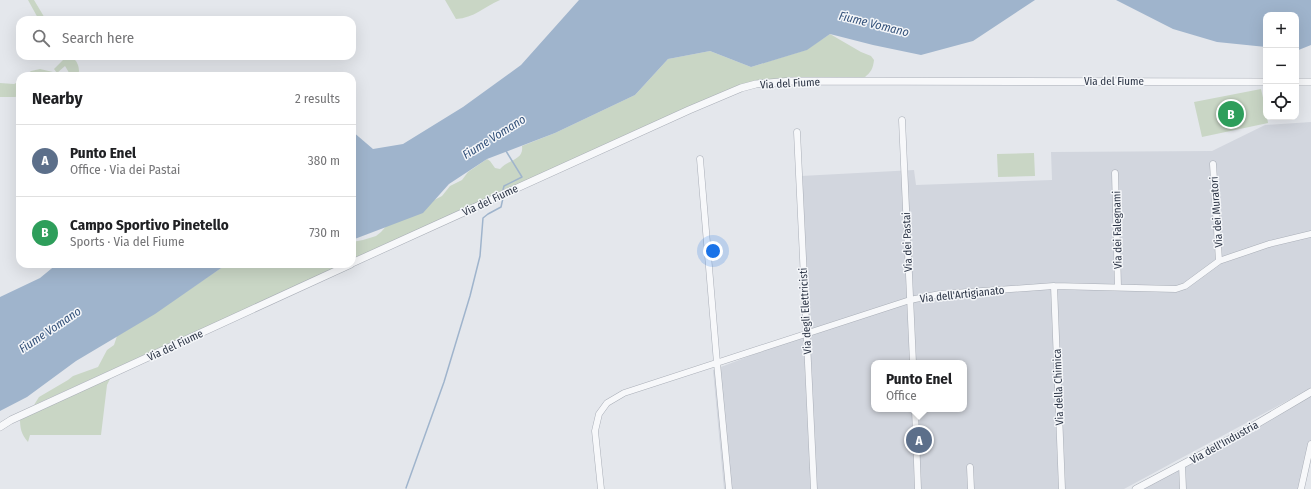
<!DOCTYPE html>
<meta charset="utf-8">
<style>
body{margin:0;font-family:"Fira Sans Condensed",sans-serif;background:#f6f6f6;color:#202124}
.controls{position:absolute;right:12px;top:12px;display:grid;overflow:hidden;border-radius:8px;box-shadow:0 4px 16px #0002}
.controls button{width:36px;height:36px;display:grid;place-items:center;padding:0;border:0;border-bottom:1px solid #e0e0e0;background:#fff;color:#202124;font:20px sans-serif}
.you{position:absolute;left:713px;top:251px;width:14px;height:14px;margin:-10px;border:3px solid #fff;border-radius:50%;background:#1a73e8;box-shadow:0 0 0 6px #1a73e833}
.badge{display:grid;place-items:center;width:26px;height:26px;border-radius:50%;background:#0f766e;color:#fff;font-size:13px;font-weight:700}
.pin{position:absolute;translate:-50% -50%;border:2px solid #fff;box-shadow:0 1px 4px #0006}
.popup{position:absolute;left:871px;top:360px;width:96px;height:52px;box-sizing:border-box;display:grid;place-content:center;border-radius:8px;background:#fff;filter:drop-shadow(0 1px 3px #0005);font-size:13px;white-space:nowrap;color:#757577}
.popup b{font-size:15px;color:#202124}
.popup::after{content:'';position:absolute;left:50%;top:100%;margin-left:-8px;border:8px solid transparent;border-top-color:#fff}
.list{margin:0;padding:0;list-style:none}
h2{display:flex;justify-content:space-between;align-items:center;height:52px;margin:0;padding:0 16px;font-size:17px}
h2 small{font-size:13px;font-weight:400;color:#757577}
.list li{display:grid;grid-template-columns:26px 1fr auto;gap:12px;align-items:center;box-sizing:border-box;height:72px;padding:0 16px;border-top:1px solid #e0e0e0}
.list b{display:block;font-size:15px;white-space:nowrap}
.list p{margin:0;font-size:13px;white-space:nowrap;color:#757577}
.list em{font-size:13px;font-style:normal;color:#757577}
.icon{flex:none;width:22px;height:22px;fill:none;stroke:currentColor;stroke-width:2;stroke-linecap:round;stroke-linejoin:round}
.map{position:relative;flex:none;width:1311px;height:489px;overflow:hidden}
.search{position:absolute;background:#fff;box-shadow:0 4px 16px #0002;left:16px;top:16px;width:340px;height:44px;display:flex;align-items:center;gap:10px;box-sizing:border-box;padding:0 14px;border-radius:12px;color:#757577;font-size:15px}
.panel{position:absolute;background:#fff;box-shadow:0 4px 16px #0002;left:16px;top:72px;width:340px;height:196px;border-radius:12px}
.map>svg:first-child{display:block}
</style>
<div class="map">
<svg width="1311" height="489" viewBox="0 0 1311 489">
<rect width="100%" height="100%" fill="#e4e7ec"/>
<path fill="#d2d6de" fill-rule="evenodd" d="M 1311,122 L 1311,388 L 1124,489 L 724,489 L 713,370 L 807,334 L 801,176 L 914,170 L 916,185 L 1052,180 L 1051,152 L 1212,151 L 1265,125 ZM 874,363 L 964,363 L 964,409 L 874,409 Z
M 1311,396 L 1311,451 L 1304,489 L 1137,489 Z"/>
<path fill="#c9d6c5" d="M 28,0 L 34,0 L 46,20 L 39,20 Z
M 445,0 L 500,0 C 484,7 474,18 456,19 Z
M 830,34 L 861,52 L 871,56 L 874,60 C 873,69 871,72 864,78 L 782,79 L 759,82 L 352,261 L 352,242 L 363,240 L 376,236 L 381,232 L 389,223 L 442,196 L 450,186 L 462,180 L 468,172 L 487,159 L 490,161 L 495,168 L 500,169 C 509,159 524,160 522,146 L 555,133 L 635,95 L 668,59 L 710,51 L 751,67 L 806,50 Z
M 61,56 C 64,56 66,55 69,56 C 77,58 81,69 78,76 L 71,76 L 65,66 L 57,73 L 54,69 L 63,60 Z
M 40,69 L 53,72 L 54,74 L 52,76 L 25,76 L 31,71 Z
M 20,81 L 20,96 L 15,97 L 0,97 L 0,83 L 14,84 Z
M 1261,89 L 1266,111 L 1266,117 L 1267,117 L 1268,123 L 1202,137 L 1194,102 Z
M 1034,153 L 1035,176 L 998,177 L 997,154 Z
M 227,264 L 345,264 L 34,405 L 39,397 L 68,380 L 73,376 L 98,367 L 107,350 L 114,345 L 117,336 L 155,313 Z
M 111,377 L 107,385 L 101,435 L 30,435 L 28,442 C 21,434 20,428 20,418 Z"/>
<path fill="#9fb4cc" d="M 579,0 L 1035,0 L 973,41 L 921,55 L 873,45 L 830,34 L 807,50 L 751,67 L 710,51 L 668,59 L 635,95 L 555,133 L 487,159 L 449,184 L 423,213 L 352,240 L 352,131 L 373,149 L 403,144 L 463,107 L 521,65 Z
M 1116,0 L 1311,0 L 1311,45 L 1296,51 L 1296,15 L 1266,15 L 1266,47 L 1217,42 L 1173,29 Z
M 57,264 L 227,264 L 155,314 L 76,361 L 27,397 L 0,411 L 0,297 L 40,278 Z"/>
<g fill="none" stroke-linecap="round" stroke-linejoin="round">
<path stroke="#9fb4cc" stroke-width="1.5" d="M 503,190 L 504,186 L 522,177 L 506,151
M 406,488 L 444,382 L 470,296 L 480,256 L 483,218 L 488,214 L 501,207 L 503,198"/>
<g stroke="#a9aeb7" stroke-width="7">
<path id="minor" d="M 902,120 L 913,363
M 797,132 L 814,489
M 700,159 L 717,363 L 729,489
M 1213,164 L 1219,261
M 1115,173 L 1118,287
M 1054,286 L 1062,489
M 915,409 L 918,489
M 1182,465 L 1183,489
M 970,467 L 971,489
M 601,489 L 595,431 L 599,414 L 607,403 L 624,393 L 910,300 L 940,294 L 1054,286 L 1176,289 L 1185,286 L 1219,261 L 1269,244 L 1311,234
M 1301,489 L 1311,444"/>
</g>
<g stroke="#a9aeb7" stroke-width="8">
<path id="tertiary" d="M 1296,82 L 1311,82
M 352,263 L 689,110 L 741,88 L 756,84 L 792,81 L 1266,82
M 0,427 L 11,420 L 351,264
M 1136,489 L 1238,435 L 1311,392"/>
</g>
<use href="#minor" stroke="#f7f8fa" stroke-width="6"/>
<use href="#tertiary" stroke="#f7f8fa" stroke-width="7"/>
</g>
<g text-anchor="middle" stroke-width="3" stroke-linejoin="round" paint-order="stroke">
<g font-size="11" fill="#2b3445" stroke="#f4f6f9">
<text x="1114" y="85">Via del Fiume</text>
<text transform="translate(790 83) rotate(-3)" y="4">Via del Fiume</text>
<text transform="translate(490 200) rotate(-25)" y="4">Via del Fiume</text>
<text transform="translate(1216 212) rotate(-94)" y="4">Via dei Muratori</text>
<text transform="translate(1117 230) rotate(-91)" y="4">Via dei Falegnami</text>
<text transform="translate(907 242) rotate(-92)" y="4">Via dei Pastai</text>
<text transform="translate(962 294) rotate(-6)" y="4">Via dell'Artigianato</text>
<text transform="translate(805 311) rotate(-93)" y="4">Via degli Elettricisti</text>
<text transform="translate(175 345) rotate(-25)" y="4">Via del Fiume</text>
<text transform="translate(1058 387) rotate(-92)" y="4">Via della Chimica</text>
<text transform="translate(1224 442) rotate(-29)" y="4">Via dell'Industria</text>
</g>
<g font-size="12" font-style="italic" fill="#34527a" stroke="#f4f6f9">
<text transform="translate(874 24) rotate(14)" y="4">Fiume Vomano</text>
<text transform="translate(494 137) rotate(-32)" y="4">Fiume Vomano</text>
<text transform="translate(50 330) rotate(-34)" y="4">Fiume Vomano</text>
</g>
</g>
</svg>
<div class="controls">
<button>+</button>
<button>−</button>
<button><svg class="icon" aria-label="locate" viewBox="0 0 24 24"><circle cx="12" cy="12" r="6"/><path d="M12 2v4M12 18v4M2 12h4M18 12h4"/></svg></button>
</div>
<div class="you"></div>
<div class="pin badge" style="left:919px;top:440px;background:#5c6f8a">A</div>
<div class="popup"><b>Punto Enel</b>Office</div>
<div class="pin badge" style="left:1231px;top:114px;background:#2e9e5b">B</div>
<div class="search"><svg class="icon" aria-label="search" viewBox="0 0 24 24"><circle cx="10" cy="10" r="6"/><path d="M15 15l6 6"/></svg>Search here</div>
<section class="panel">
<h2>Nearby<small>2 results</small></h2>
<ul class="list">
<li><span class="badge" style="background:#5c6f8a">A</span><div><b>Punto Enel</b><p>Office · Via dei Pastai</p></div><em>380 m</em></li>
<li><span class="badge" style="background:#2e9e5b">B</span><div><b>Campo Sportivo Pinetello</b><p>Sports · Via del Fiume</p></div><em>730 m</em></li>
</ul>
</section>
</div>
